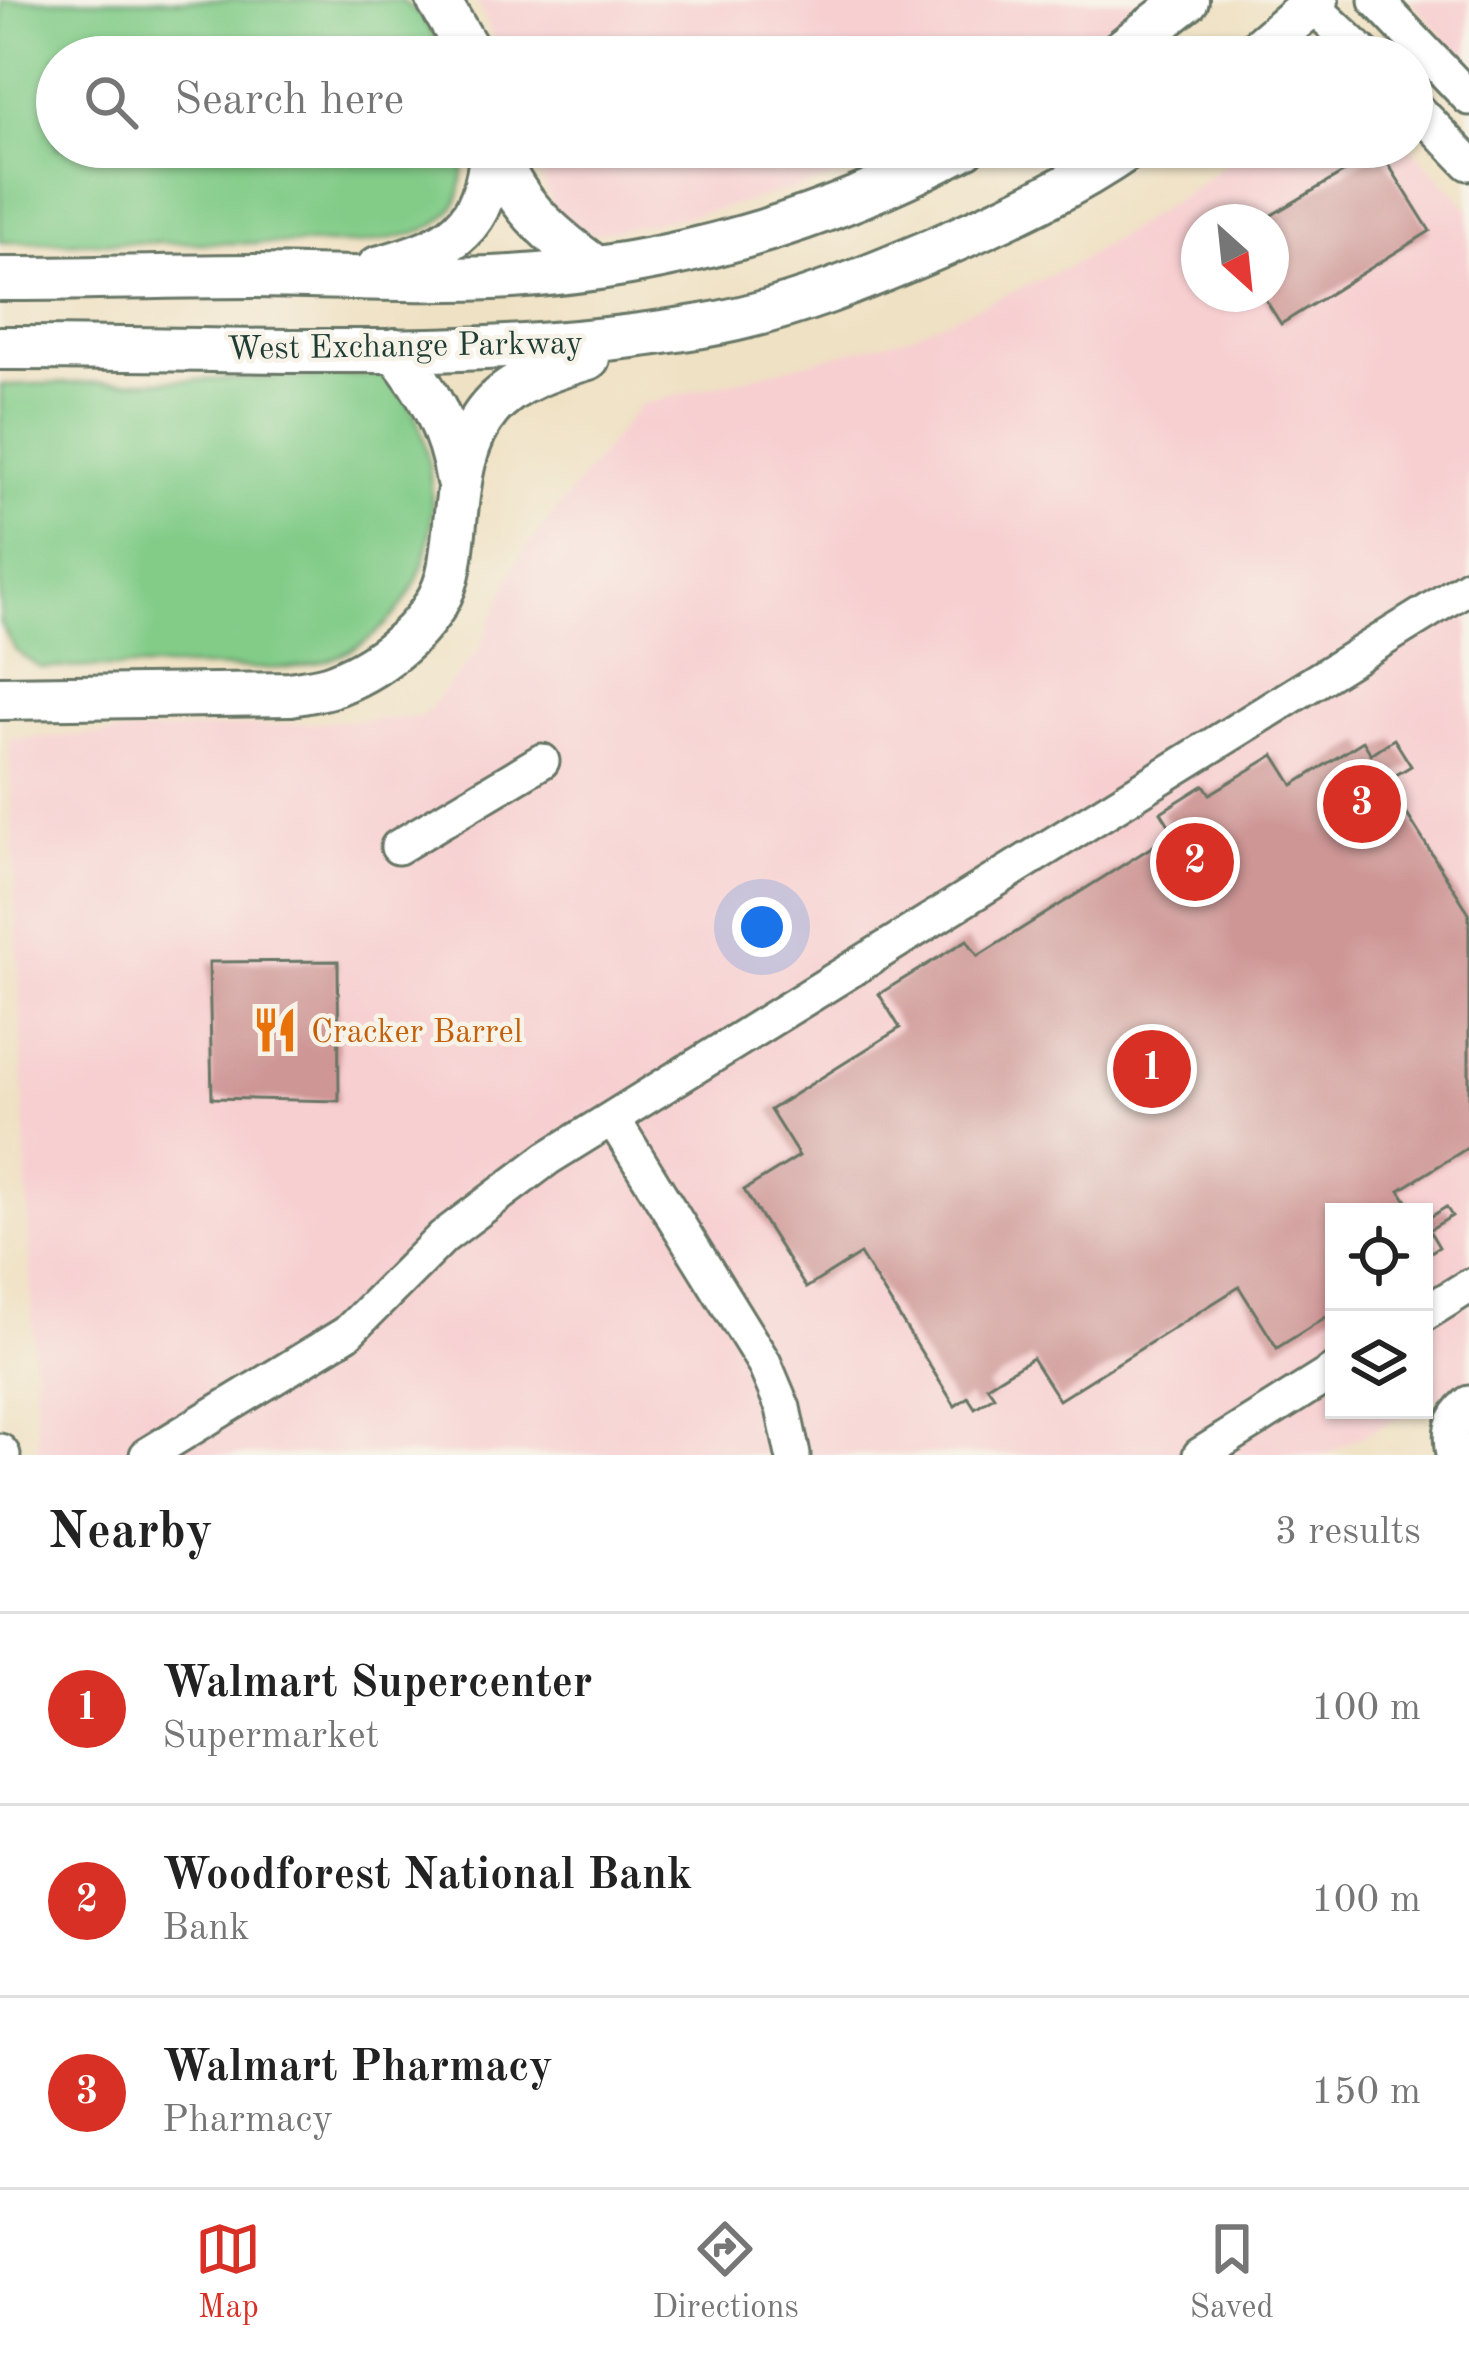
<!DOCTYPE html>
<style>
body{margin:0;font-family:"Old Standard TT",serif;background:#f2f2f2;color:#222}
.controls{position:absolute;right:36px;bottom:36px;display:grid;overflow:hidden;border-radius:0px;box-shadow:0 3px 9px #0004}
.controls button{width:108px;height:108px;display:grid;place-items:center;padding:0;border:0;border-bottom:3px solid #e0e0e0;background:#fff;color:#222;font:60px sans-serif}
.compass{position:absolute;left:1181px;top:204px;width:108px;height:108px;border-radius:50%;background:#fff;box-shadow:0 3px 9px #0004;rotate:153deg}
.you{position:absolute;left:762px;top:927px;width:42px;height:42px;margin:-30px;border:9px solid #fff;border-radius:50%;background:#1a73e8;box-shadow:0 0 0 18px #1a73e833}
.badge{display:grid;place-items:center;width:78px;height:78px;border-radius:50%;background:#d93025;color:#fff;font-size:39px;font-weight:700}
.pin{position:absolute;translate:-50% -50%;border:6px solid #fff;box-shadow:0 3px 12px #0006}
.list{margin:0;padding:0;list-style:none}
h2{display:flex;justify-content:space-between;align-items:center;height:156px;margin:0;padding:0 48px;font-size:51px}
h2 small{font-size:39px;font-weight:400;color:#767676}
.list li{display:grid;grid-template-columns:78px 1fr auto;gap:36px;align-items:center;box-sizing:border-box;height:192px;padding:0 48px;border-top:3px solid #e0e0e0}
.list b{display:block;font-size:45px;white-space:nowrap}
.list p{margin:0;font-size:39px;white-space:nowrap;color:#767676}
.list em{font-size:39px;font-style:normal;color:#767676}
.icon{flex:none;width:66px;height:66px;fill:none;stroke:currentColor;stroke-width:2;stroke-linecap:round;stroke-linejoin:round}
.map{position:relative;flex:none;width:1469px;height:1455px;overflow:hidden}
.search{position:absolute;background:#fff;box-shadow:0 3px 9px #0004;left:36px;right:36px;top:36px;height:132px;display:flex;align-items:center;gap:30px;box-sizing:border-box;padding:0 42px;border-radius:66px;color:#767676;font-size:45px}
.sheet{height:732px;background:#fff}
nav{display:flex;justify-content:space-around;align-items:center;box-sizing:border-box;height:168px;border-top:3px solid #e0e0e0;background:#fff;font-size:33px;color:#767676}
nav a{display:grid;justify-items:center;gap:6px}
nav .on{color:#d93025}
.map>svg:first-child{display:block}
</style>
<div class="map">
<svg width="1469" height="1455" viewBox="0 0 1469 1455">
<rect width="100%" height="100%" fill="#f7f3e8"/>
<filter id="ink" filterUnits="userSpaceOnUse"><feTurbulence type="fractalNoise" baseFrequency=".00833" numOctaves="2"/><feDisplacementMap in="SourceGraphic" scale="24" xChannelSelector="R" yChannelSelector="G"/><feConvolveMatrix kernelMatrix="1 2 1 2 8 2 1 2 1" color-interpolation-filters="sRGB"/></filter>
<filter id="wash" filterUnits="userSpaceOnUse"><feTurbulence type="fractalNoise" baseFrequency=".004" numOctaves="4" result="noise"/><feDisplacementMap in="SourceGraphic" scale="48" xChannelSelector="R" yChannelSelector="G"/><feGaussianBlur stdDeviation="2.7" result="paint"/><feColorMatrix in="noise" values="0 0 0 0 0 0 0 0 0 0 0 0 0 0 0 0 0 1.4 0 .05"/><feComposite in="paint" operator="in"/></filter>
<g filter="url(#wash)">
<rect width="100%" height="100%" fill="#efe1c3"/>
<path fill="#f7cfd1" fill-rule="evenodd" d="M 474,0 L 1149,0 L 1071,57 L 500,57 L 483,12 Z
M 1410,0 L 1469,0 L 1469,65 Z
M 529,147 L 910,147 L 854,173 L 720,209 L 589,235 L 558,217 Z
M 1248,147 L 1411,147 L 1469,209 L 1469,1383 L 1424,1406 L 1424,1212 L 1334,1212 L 1334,1410 L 1415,1410 L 1324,1455 L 38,1455 L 9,739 L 422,717 L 480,648 L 517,560 L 640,405 L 907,337 L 1067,268 L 1190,191 ZM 1199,222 L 1271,222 L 1271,294 L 1199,294 Z"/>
<path fill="#82cc88" stroke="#50845e" stroke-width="3" d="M 2,0 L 401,0 L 422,17 L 447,57 L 57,57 L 57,147 L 465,147 C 463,162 464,182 459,196 C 446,235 390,239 356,244 L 0,242 Z
M 382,375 C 391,385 405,397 412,409 C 429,440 434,491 431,526 C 424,602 367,663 288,668 C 255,670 220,667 187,667 C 138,667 89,667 40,668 L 15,650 L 0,623 L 1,385 Z"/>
<g id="blocks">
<path fill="#ce9695" d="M 1380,151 L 1430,231 L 1281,324 L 1262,294 L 1271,294 L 1271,222 L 1260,222 Z
M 1394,739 L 1411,766 L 1386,781 L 1469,913 L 1469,1147 L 1400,1190 L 1414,1212 L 1334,1212 L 1334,1312 L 1277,1348 L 1239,1287 L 1059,1400 L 1032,1358 L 987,1386 L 994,1396 L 975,1408 L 968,1397 L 955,1406 L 860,1254 L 806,1288 L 744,1190 L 799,1156 L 770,1110 L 900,1028 L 879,994 L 967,940 L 978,956 L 1174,833 L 1161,812 L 1204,785 L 1210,794 L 1274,755 L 1293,785 L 1363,741 L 1371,754 Z
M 338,961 L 339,1101 L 212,1098 L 209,962 Z
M 1446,1207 L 1452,1216 L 1429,1230 L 1439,1247 L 1424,1256 L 1424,1221 Z"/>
</g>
</g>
<g filter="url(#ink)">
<use href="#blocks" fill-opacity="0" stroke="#687666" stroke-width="3"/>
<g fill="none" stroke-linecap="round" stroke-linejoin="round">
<g stroke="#687666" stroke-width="39">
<path id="minor" d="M 1376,0 L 1469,98
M 1312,5 L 1367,57
M 1412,104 L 1469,163
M 398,847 L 542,761
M 613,1119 L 764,1363 L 783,1408 L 793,1455
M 1424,1314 L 1469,1286
M 0,1451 L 3,1455
M 147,1455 L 347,1333 L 443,1237 L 548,1158 L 1469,586
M 1200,1455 L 1334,1371
M 1453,1455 C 1449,1432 1450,1419 1469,1403"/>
</g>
<g stroke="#687666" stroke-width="48">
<path id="major" d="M 438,0 L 472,57
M 1114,57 L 1187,0
M 1250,57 L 1317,0
M 494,147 C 513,202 549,234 595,267
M 378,268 C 454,247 485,229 492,147
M 0,279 C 85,279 171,276 256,276 C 341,277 427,282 512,277 C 670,267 825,222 965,147
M 0,348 C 234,347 471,365 702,326 C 786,312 867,278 944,245 C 1008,217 1073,187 1130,147
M 395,350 C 429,391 449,428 458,481
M 0,698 L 291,694 C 305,691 322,690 336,684 C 383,666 440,621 449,569 C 459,517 453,451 490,408 C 514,380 554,368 588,358"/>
</g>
<use href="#minor" stroke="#fff" stroke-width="33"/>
<use href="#major" stroke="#fff" stroke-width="42"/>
</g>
</g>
<defs>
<g id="restaurant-bare" transform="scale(3.6)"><path d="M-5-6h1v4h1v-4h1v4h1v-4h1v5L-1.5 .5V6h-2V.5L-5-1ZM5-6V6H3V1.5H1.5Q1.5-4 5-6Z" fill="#e8710a" stroke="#f7f3e8" stroke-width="2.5" paint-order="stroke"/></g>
</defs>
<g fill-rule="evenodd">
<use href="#restaurant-bare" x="275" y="1030"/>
</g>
<g text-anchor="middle" stroke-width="9" stroke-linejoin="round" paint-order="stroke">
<g font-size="33" fill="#1f3d34" stroke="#f7f3e8">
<text transform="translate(405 344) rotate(-1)" y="12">West Exchange Parkway</text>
</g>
<g font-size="33" fill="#c56008" stroke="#f7f3e8" text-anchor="start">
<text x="311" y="1042">Cracker Barrel</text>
</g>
</g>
</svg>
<div class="controls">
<button><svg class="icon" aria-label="locate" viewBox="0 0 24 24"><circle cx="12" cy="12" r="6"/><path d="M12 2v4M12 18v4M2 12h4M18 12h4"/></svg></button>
<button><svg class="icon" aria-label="layers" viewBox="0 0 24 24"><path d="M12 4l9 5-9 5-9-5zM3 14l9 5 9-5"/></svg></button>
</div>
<svg class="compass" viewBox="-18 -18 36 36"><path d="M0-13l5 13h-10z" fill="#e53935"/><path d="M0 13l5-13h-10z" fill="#767676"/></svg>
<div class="you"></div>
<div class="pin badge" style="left:1152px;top:1069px">1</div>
<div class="pin badge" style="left:1195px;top:862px">2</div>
<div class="pin badge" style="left:1362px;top:804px">3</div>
<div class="search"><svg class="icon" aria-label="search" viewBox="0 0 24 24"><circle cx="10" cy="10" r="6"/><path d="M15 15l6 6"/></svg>Search here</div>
</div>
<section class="sheet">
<h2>Nearby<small>3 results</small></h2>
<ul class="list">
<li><span class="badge">1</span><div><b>Walmart Supercenter</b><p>Supermarket</p></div><em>100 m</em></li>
<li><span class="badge">2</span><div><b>Woodforest National Bank</b><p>Bank</p></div><em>100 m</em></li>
<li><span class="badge">3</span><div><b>Walmart Pharmacy</b><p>Pharmacy</p></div><em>150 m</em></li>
</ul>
</section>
<nav>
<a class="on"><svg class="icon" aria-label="map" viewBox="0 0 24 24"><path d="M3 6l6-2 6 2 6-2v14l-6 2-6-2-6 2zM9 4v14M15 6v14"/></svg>Map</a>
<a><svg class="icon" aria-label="directions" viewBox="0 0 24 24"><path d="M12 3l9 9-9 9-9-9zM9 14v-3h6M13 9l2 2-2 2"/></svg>Directions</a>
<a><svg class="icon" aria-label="saved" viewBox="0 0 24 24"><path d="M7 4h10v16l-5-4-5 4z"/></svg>Saved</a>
</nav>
